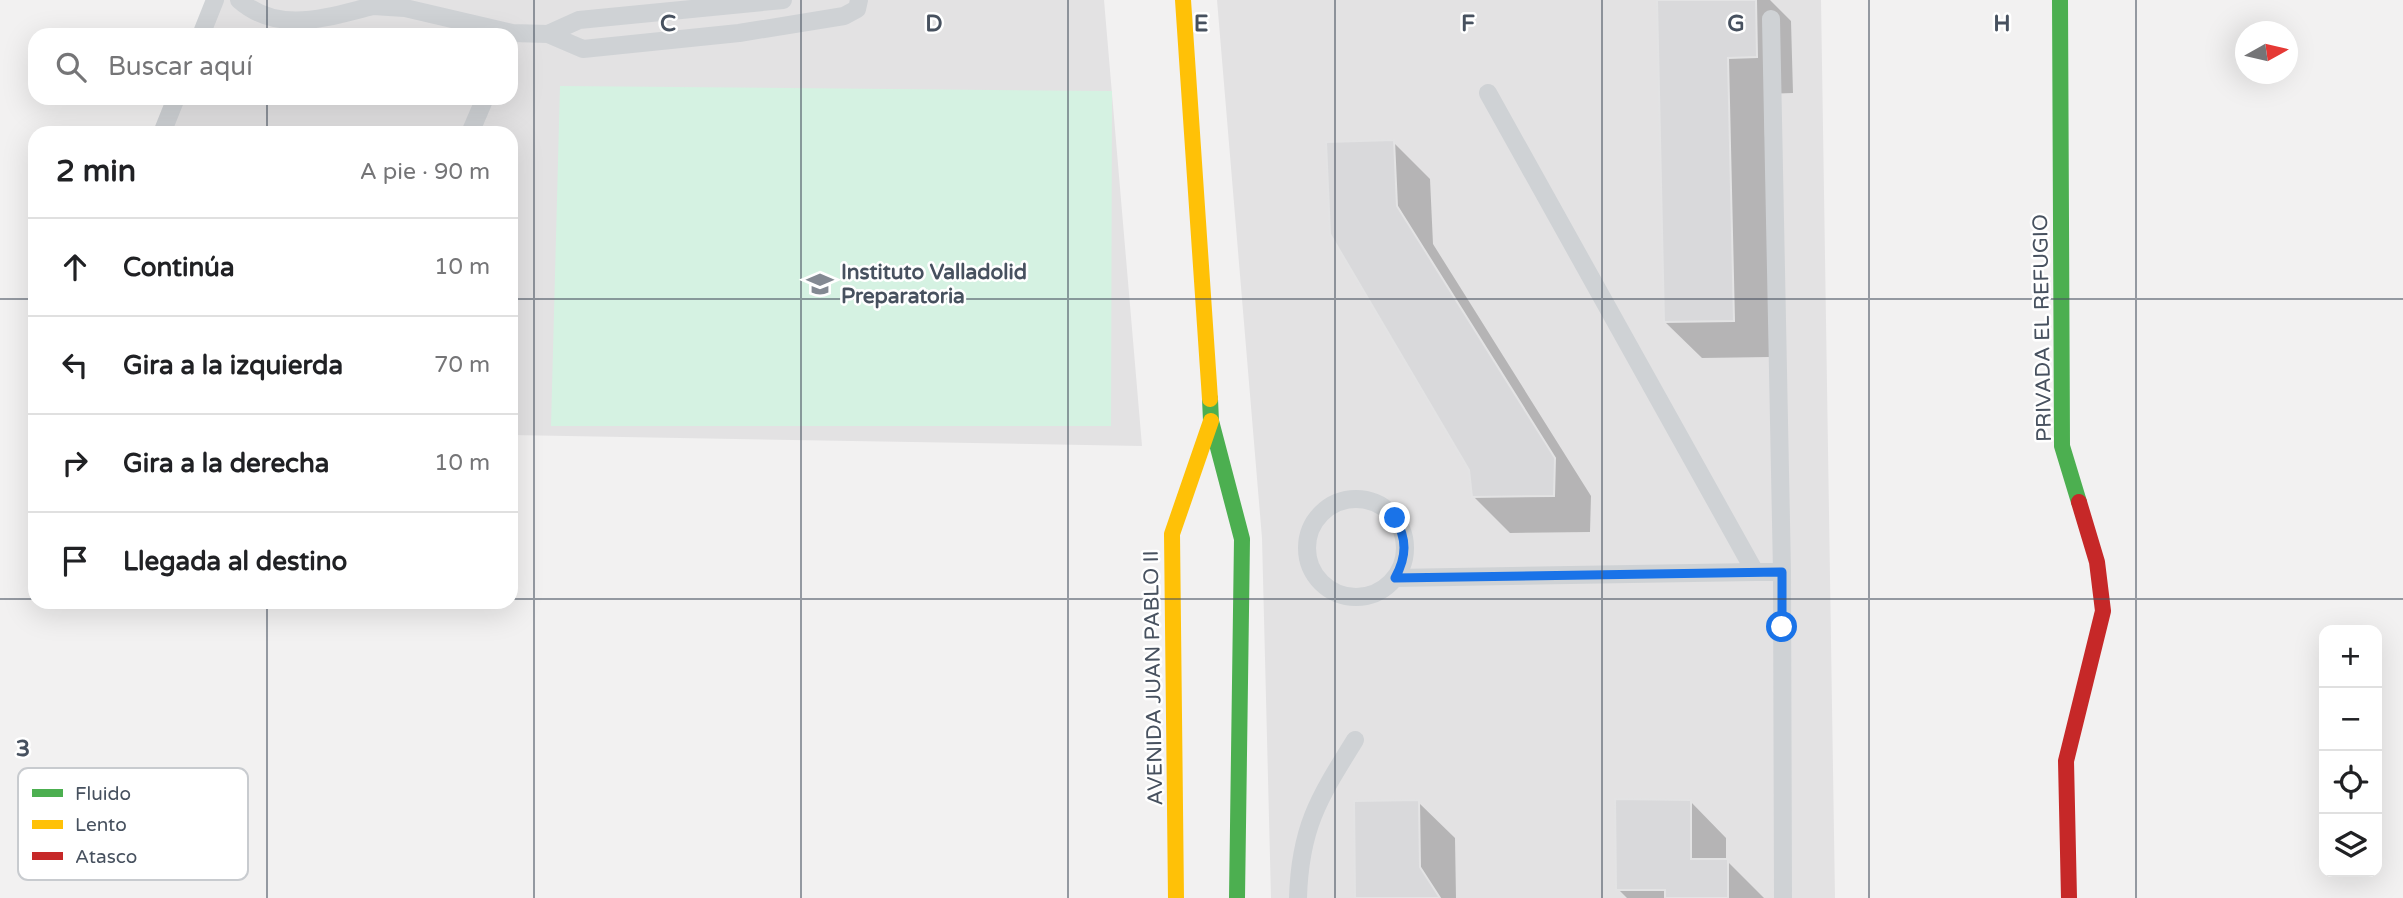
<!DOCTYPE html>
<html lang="es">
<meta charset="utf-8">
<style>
body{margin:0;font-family:"Varela Round",sans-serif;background:#f2f2f2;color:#202124}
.controls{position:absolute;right:21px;bottom:21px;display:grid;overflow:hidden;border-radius:14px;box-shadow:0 7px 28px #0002}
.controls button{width:63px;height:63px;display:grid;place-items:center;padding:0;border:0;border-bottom:2px solid #e0e0e0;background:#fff;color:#202124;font:35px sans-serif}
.compass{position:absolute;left:2235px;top:21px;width:63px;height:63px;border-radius:50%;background:#fff;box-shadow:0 7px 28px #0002;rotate:82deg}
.stop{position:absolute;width:21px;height:21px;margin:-16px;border:5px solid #1a73e8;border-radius:50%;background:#fff}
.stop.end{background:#1a73e8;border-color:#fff;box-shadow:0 2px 7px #0008}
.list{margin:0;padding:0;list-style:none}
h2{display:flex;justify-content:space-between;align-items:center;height:91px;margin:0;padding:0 28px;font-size:30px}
h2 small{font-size:23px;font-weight:400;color:#757577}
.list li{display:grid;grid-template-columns:46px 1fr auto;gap:21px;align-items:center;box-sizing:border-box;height:98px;padding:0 28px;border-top:2px solid #e0e0e0}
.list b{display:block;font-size:26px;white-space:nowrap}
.list em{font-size:23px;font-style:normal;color:#757577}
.icon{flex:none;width:38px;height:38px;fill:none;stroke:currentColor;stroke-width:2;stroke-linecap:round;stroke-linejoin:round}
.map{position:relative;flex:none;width:2403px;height:898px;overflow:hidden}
.search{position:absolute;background:#fff;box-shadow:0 7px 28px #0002;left:28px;top:28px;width:490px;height:77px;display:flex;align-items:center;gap:18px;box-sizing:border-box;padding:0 24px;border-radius:21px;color:#757577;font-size:26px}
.panel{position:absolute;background:#fff;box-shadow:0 7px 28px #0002;left:28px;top:126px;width:490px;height:483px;border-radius:21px}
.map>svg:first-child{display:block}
</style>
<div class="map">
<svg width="2403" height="898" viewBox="0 0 2403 898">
<rect width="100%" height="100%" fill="#f2f1f1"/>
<path fill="#e3e2e3" d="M 221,0 L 1104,0 L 1142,446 L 511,435 L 511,133 L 168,133 L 182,98 L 511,98 L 511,35 L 207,35 Z
M 1217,0 L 1821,0 L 1835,898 L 1271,898 L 1262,538 Z"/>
<path fill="#d5f2e2" d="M 560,86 L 1112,91 L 1111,426 L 551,426 Z"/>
<path fill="#0003" d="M 1659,0 L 1770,0 L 1791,21 L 1793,93 L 1764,94 L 1770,357 L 1702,358 L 1665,322 Z
M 1393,142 L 1430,179 L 1433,244 L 1591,496 L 1590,532 L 1510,533 L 1473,496 L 1471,470 L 1332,234 Z
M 1690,801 L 1726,838 L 1726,860 L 1764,898 L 1627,898 L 1618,889 Z
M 1418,802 L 1455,838 L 1456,898 L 1357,898 Z"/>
<path fill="#d9d9db" stroke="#e3e3e4" stroke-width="2" d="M 1657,0 L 1756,0 L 1757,57 L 1728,58 L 1734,321 L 1664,322 Z
M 1394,140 L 1397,206 L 1555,458 L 1554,496 L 1472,497 L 1469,470 L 1330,234 L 1326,142 Z
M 1615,799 L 1691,800 L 1691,859 L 1728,859 L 1728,898 L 1665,898 L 1665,890 L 1616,890 Z
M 1419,800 L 1420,867 L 1440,898 L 1355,898 L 1354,801 Z"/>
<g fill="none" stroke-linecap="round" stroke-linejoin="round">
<path stroke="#cfd2d5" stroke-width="18" d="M 239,0 C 279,35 327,17 373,6 L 373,0
M 373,6 L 405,8 L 512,33 L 548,34 L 583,49 L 739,33 L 844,16 L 857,9 L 859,0
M 1771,19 L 1782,572
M 548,34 L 579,20 L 783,0
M 201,35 L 215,0
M 1488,93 L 1755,572 L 1782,572 L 1783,898
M 162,133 L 176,98
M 470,133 L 485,98
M1307 548a49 49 0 1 1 98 0a49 49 0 1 1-98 0Z
M 1395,578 L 1755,572
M 1298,898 C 1300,827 1319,798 1355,740"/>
<path stroke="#4caf50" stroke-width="16" d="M 2060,0 L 2062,446 L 2079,502
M 1210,399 L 1211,421 L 1242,539 L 1237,898"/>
<path stroke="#ffc107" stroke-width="16" d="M 1183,0 L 1210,399
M 1176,898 L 1172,534 L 1211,421"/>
<path stroke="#c62828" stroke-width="16" d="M 2069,898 L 2066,761 L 2103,611 L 2097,562 L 2079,502"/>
</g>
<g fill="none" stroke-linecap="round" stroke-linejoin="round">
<path stroke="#1a73e8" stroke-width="9" d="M 1395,518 C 1407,539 1407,556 1395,578 L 1782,572 L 1782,627"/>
</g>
<path fill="none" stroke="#47515f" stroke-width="2" stroke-opacity="0.55" d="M 267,0 L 267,35M 534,0 L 534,898M 801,0 L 801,898M 1068,0 L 1068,898M 1335,0 L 1335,898M 1602,0 L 1602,898M 1869,0 L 1869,898M 2136,0 L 2136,898M 267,98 L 267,133M 0,299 L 35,299M 511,299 L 2403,299M 0,599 L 35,599M 511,599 L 2403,599M 267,602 L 267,898"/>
<defs>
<g id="university-bare" transform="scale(2.1)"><path d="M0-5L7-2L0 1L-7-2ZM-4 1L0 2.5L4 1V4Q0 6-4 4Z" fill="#838992" stroke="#fff" stroke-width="2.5" paint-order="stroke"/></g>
</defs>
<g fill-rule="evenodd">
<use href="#university-bare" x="820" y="284"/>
</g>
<g text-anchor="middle" stroke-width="5" stroke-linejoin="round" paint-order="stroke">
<g font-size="21" font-weight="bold" fill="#47515f" stroke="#fff" text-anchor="start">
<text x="841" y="279">Instituto Valladolid<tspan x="841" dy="24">Preparatoria</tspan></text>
</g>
<g font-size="21" fill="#47515f" stroke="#fff">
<text transform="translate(2042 328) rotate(-91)" y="7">PRIVADA EL REFUGIO</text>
<text transform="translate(1153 678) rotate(-91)" y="7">AVENIDA JUAN PABLO II</text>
</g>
</g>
<rect x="18" y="768" width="230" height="112" rx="10" fill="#fff" stroke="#c8cbcf" stroke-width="2"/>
<rect x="32" y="789" width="31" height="8" fill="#4caf50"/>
<rect x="32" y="820" width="31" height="9" fill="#ffc107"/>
<rect x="32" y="852" width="31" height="8" fill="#c62828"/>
<g font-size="19" fill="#47515f">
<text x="75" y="800">Fluido</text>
<text x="75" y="831">Lento</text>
<text x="75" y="863">Atasco</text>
</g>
<g font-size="23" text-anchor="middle" font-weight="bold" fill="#47515f" stroke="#fff" stroke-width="5" stroke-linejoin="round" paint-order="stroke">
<text x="668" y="31">C</text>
<text x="934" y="31">D</text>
<text x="1201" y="31">E</text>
<text x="1468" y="31">F</text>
<text x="1736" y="31">G</text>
<text x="2002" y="31">H</text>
<text x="23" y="756">3</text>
</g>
</svg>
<div class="controls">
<button>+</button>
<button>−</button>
<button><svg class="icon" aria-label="locate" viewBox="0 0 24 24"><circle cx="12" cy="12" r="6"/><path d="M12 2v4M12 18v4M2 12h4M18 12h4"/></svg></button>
<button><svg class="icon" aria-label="layers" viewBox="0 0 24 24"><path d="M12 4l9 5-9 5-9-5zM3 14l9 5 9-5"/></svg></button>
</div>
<svg class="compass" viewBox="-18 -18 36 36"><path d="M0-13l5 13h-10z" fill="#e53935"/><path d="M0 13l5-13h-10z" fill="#757577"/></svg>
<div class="stop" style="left:1782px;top:627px"></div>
<div class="stop end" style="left:1395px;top:518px"></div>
<div class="search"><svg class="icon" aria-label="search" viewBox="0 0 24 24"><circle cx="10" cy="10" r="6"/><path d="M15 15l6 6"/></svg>Buscar aquí</div>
<section class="panel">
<h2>2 min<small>A pie · 90 m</small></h2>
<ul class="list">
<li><svg class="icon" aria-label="ahead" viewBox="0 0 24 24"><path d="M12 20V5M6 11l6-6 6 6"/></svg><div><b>Continúa</b></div><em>10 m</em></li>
<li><svg class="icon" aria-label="left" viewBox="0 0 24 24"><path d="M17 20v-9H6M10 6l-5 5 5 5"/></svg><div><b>Gira a la izquierda</b></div><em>70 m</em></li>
<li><svg class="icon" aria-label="right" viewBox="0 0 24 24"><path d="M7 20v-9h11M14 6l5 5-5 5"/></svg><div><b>Gira a la derecha</b></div><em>10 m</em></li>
<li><svg class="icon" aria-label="arrive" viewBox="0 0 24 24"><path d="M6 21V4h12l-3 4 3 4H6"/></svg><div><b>Llegada al destino</b></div></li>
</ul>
</section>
</div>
